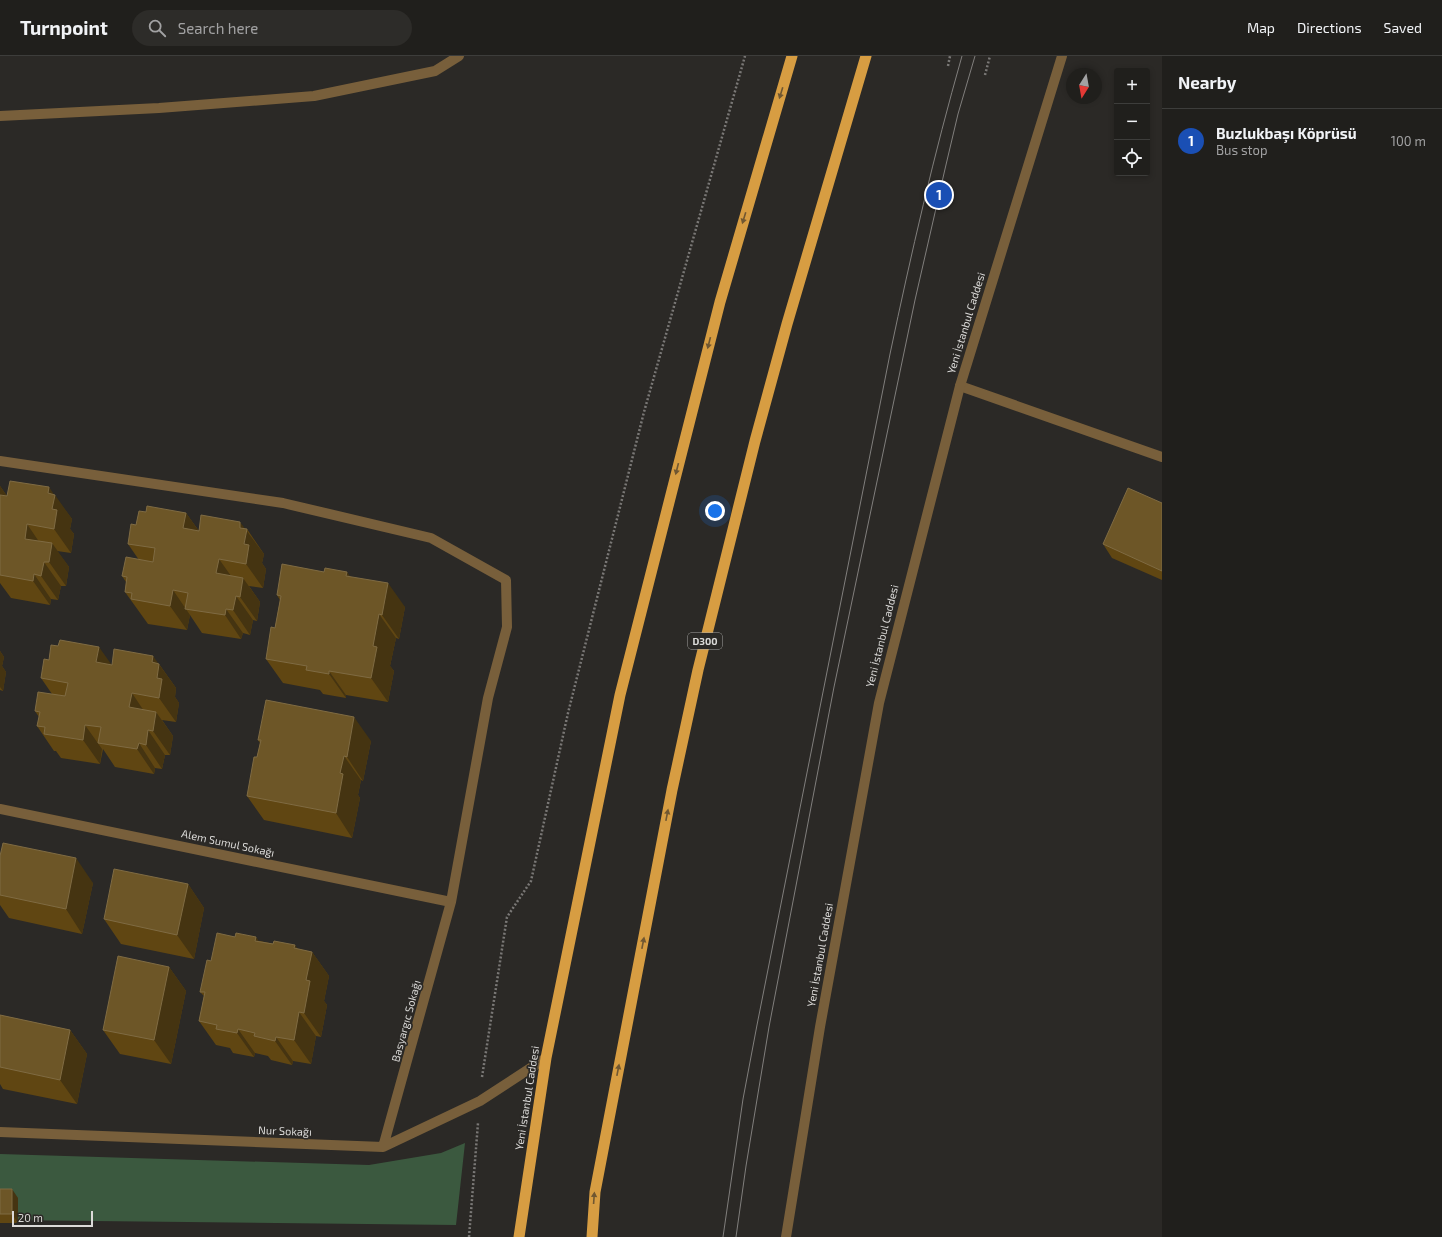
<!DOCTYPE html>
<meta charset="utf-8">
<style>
body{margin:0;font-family:"Exo 2",sans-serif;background:#2d2c29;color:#f1f3f6}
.controls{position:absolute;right:12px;top:12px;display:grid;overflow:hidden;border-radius:4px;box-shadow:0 2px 6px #0003}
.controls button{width:36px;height:36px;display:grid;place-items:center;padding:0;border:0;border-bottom:1px solid #3d3d3b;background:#201f1c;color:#f1f3f6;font:20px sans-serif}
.compass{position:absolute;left:1066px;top:12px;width:36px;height:36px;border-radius:50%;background:#201f1c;box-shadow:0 2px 6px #0003;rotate:191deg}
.scale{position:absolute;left:12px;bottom:10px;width:81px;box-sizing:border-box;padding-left:4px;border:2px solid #dbdad8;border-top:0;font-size:11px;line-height:14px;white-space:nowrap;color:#dbdad8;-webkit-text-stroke:3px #2b2926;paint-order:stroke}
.you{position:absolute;left:715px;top:455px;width:14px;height:14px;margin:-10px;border:3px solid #fff;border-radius:50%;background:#1a73e8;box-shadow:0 0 0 6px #1a73e833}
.badge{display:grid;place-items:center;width:26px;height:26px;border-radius:50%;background:#0b8043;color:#fff;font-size:13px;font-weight:700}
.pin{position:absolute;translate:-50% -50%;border:2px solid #fff;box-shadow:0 1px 4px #0006}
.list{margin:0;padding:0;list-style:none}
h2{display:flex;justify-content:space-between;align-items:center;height:52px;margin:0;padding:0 16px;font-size:17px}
h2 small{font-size:13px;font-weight:400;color:#a2a2a3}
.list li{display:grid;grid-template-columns:26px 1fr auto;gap:12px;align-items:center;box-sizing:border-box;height:64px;padding:0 16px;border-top:1px solid #3d3d3b}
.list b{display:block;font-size:15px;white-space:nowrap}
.list p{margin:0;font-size:13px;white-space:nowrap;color:#a2a2a3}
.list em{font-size:13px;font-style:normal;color:#a2a2a3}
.icon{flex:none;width:22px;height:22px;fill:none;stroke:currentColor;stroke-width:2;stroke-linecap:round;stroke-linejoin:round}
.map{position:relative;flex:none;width:1162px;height:1181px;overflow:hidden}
header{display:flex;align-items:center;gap:24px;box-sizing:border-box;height:56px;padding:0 20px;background:#201f1c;border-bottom:1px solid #3d3d3b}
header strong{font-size:19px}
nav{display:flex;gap:22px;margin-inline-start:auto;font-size:14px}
.search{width:280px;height:36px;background:#2d2c29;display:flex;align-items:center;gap:10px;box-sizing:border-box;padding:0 14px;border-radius:22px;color:#a2a2a3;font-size:15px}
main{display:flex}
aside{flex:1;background:#201f1c}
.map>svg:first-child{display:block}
</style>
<header>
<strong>Turnpoint</strong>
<div class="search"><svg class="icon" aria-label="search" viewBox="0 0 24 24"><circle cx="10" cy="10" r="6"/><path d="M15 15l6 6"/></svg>Search here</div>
<nav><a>Map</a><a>Directions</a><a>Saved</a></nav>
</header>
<main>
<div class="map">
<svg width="1162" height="1181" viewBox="0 0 1162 1181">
<rect width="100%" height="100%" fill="#2b2926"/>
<path fill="#3b593f" d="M 465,1087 L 456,1169 L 0,1164 L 0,1098 L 369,1109 L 441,1097 Z"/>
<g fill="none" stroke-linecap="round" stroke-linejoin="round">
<path stroke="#7a7876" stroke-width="2.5" stroke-dasharray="2 2" stroke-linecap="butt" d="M 948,10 L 950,0
M 985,19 L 990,0
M 482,1021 L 507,861 L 531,825 L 568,657 L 644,356 L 745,0
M 469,1181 L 478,1067"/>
<path stroke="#785f3b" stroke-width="10" d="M 0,60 L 159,52 L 314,40 L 435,15 L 459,0
M 960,330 L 1162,401
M 0,405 L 283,447 L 431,482 L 506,524 L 507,571 L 488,642 L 451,846 L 383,1091
M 0,753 L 451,846
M 0,1076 L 383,1091 L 480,1045 L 546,1002"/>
<path stroke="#785f3b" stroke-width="10" d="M 786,1181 L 820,971 L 879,647 L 960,330 L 1062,0"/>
<path stroke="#d79d42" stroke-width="11" d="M 519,1181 L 546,1002 L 620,639 L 720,246 L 792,0
M 592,1181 L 595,1136 L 672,734 L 698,614 L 755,385 L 787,268 L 866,0"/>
<path stroke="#817f7d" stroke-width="1" d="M 723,1181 L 743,1043 L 757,969 L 890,298 C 911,198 934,98 962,0
M 736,1181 L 746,1110 L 769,971 L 834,631 L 915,244 L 945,113 L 958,58 L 975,0"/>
</g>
<path fill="#604612" d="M 0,430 L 7,440 L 54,439 L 72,463 L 70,473 L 74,478 L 71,497 L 57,495 L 69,511 L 66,530 L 61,530 L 58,544 L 51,543 L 50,549 L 11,542 L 0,527 Z
M 1162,447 L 1162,524 L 1112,502 L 1103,488 Z
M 146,456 L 186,457 L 199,475 L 247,473 L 264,498 L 262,507 L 266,513 L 263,532 L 249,530 L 260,546 L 257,565 L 253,564 L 250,579 L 243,577 L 241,583 L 202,577 L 190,559 L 187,574 L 148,568 L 125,536 L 126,526 L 122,520 L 139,504 L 128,488 L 136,469 Z
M 350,521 L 405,551 L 399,583 L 396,582 L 390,610 L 394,615 L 388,646 L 346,639 L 346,642 L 323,638 L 320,634 L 283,627 L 266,603 L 275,572 L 280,544 L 277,539 Z
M 0,595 L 4,601 L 2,610 L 6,616 L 3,635 L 0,634 Z
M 49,604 L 111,609 L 159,608 L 176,632 L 175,641 L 179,647 L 176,666 L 162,664 L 173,680 L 170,699 L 165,699 L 162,713 L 155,712 L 154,718 L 115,711 L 103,693 L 100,708 L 61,702 L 56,695 L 54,695 L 37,670 L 39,661 L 35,655 L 52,638 L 41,622 Z
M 258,684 L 371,685 L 363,725 L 361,724 L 358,739 L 360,742 L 352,782 L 264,764 L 247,740 L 257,701 L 260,687 Z
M 0,800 L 93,827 L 82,878 L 9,862 L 0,849 Z
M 188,828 L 204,852 L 194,903 L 121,888 L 104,863 Z
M 260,885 L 312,896 L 329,920 L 324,945 L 327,949 L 321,981 L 316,980 L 311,1008 L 293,1005 L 292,1009 L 271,1004 L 268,1000 L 255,997 L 254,1001 L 233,997 L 230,992 L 216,989 L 199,965 L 204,940 L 200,936 L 211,905 Z
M 169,911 L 186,935 L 171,1008 L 120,998 L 103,974 Z
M 0,959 L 70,974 L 87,998 L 77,1048 L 3,1033 L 0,1028 Z
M 0,1133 L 18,1142 L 18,1167 L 0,1167 Z"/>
<path fill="#453411" d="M 0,430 L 11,446 L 0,450 Z
M 49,431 L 55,440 L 55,439 L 72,463 L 70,473 L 74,478 L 71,497 L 54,473 L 52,453 L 48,437 Z
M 186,457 L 203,481 L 183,472 Z
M 240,466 L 264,498 L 262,507 L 266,513 L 263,532 L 246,508 L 244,488 L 240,472 Z
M 27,468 L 44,493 L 25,483 Z
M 52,487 L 69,511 L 66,530 L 49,506 Z
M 219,503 L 236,527 L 216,517 Z
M 44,506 L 61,530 L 58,544 L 41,520 Z
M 347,516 L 364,540 L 346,520 Z
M 34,518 L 51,543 L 50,549 L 33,525 Z
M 243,522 L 260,546 L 257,565 L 240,541 Z
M 388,527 L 405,551 L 399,583 L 382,559 Z
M 173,534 L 190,559 L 187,574 L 170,550 Z
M 236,540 L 253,564 L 250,579 L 233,554 Z
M 226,553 L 243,577 L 241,583 L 225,559 Z
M 379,558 L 396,582 L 390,610 L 394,615 L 388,646 L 371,622 L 373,590 Z
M 99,591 L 116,615 L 96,606 Z
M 0,595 L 4,601 L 2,610 L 6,616 L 3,635 L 0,631 Z
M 153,600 L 176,632 L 175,641 L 179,647 L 176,666 L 159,642 L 157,622 L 152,606 Z
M 329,615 L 346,639 L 346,642 L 329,618 Z
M 132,637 L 148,661 L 129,651 Z
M 156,656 L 173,680 L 170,699 L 153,675 Z
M 354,661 L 371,685 L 363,725 L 347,701 Z
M 85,669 L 102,693 L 100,708 L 83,684 Z
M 148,674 L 165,699 L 162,713 L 146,689 Z
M 139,687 L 155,712 L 154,718 L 137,693 Z
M 344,700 L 361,724 L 358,739 L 360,742 L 352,782 L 336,757 L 340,717 Z
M 76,802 L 93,827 L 82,878 L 66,853 Z
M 188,828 L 204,852 L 194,903 L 177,879 Z
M 256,881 L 273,905 L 255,885 Z
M 295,889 L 309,909 L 312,896 L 329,920 L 324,945 L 327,949 L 321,981 L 304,957 L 294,892 Z
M 169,911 L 186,935 L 171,1008 L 154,984 Z
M 299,956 L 316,980 L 311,1008 L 294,984 Z
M 238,973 L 255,997 L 254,1001 L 237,977 Z
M 70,974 L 87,998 L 77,1048 L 60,1024 Z
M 276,981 L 293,1005 L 292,1009 L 275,985 Z
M 12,1133 L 18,1142 L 18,1167 L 12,1158 Z"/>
<path fill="#6d5627" stroke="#7f6b43" d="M 10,425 L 49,431 L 48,437 L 55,439 L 52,453 L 57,454 L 54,473 L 27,468 L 25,483 L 52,487 L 49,506 L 44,506 L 41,520 L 34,518 L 33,525 L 0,519 L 0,439 L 7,440 Z
M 1128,432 L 1162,447 L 1162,515 L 1103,488 Z
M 147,450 L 186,457 L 183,472 L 199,475 L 201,459 L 240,466 L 240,472 L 247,473 L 244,488 L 249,489 L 246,508 L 219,503 L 216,517 L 243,522 L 240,541 L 236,540 L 233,554 L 226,553 L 225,559 L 185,553 L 188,537 L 173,534 L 170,550 L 131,543 L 132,537 L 125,536 L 127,521 L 122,520 L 126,501 L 153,506 L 155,492 L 128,488 L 131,468 L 136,469 L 139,455 L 146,456 Z
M 282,508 L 324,516 L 325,512 L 347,516 L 346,520 L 388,527 L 382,559 L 379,558 L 373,590 L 377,591 L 371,622 L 329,615 L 329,618 L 306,614 L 307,610 L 266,603 L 271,571 L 275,572 L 281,540 L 277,539 Z
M 60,584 L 99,591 L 96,606 L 112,609 L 114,593 L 153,600 L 152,606 L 159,608 L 157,622 L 162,623 L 159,642 L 132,637 L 129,651 L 156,656 L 153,675 L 148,674 L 146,689 L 139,687 L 137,693 L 98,687 L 101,671 L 85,669 L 83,684 L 44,678 L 45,671 L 37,670 L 40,656 L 35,655 L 38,636 L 65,640 L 68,627 L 41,622 L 44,603 L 49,604 L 51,589 L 58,590 Z
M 266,644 L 354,661 L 347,701 L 344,700 L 340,717 L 343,718 L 336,757 L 247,740 L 254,701 L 257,701 L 261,684 L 258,684 Z
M 3,787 L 76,802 L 66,853 L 0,839 L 0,800 Z
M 114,813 L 188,828 L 177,879 L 104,863 Z
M 217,877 L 235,881 L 236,877 L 256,881 L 255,885 L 273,888 L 274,885 L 295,889 L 294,892 L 312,896 L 306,924 L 310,925 L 304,957 L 299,956 L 294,984 L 276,981 L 275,985 L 254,980 L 255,977 L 238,973 L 237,977 L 216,973 L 217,969 L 199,965 L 205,936 L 200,936 L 207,904 L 211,905 Z
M 118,900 L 169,911 L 154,984 L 103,974 Z
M 0,959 L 70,974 L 60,1024 L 0,1011 Z
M 0,1133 L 12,1133 L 12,1158 L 0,1158 Z"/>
<defs><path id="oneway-solid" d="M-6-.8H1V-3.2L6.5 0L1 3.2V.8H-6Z"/></defs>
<g fill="#705731">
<use href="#oneway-solid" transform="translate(781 37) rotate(107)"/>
<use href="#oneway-solid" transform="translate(744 162) rotate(107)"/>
<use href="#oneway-solid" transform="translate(709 287) rotate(104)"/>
<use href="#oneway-solid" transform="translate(677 413) rotate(104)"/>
<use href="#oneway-solid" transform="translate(667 759) rotate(-79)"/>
<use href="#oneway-solid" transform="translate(643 887) rotate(-79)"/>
<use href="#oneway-solid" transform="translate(618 1014) rotate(-79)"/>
<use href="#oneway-solid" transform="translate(594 1142) rotate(-86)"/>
</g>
<g text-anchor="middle" stroke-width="3.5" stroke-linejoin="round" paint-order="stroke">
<rect fill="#2b2926" stroke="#a6a5a3" stroke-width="1" x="688" y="577" width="34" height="16" rx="3"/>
<g font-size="10" font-weight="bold" fill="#dbdad8">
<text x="705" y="589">D300</text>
</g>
<g font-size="11" fill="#dbdad8" stroke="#2b2926">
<text transform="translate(966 267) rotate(-73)" y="4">Yeni İstanbul Caddesi</text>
<text transform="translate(882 580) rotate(-76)" y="4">Yeni İstanbul Caddesi</text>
<text transform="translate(228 787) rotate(12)" y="4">Alem Sumul Sokağı</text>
<text transform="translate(820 899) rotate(-80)" y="4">Yeni İstanbul Caddesi</text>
<text transform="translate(406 965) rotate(-75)" y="4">Basyargıc Sokağı</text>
<text transform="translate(527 1042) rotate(-81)" y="4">Yeni İstanbul Caddesi</text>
<text transform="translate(285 1075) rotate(2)" y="4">Nur Sokağı</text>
</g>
</g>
</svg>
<div class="controls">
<button>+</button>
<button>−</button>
<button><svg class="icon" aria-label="locate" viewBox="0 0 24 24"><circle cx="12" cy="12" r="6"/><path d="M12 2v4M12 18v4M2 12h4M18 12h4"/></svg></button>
</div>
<svg class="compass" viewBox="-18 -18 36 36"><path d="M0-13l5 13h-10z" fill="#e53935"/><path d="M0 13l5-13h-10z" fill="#a2a2a3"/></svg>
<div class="scale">20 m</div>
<div class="you"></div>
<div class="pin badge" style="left:939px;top:139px;background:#1a4fb4">1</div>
</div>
<aside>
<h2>Nearby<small></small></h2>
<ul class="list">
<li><span class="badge" style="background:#1a4fb4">1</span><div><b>Buzlukbaşı Köprüsü</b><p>Bus stop</p></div><em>100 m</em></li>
</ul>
</aside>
</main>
